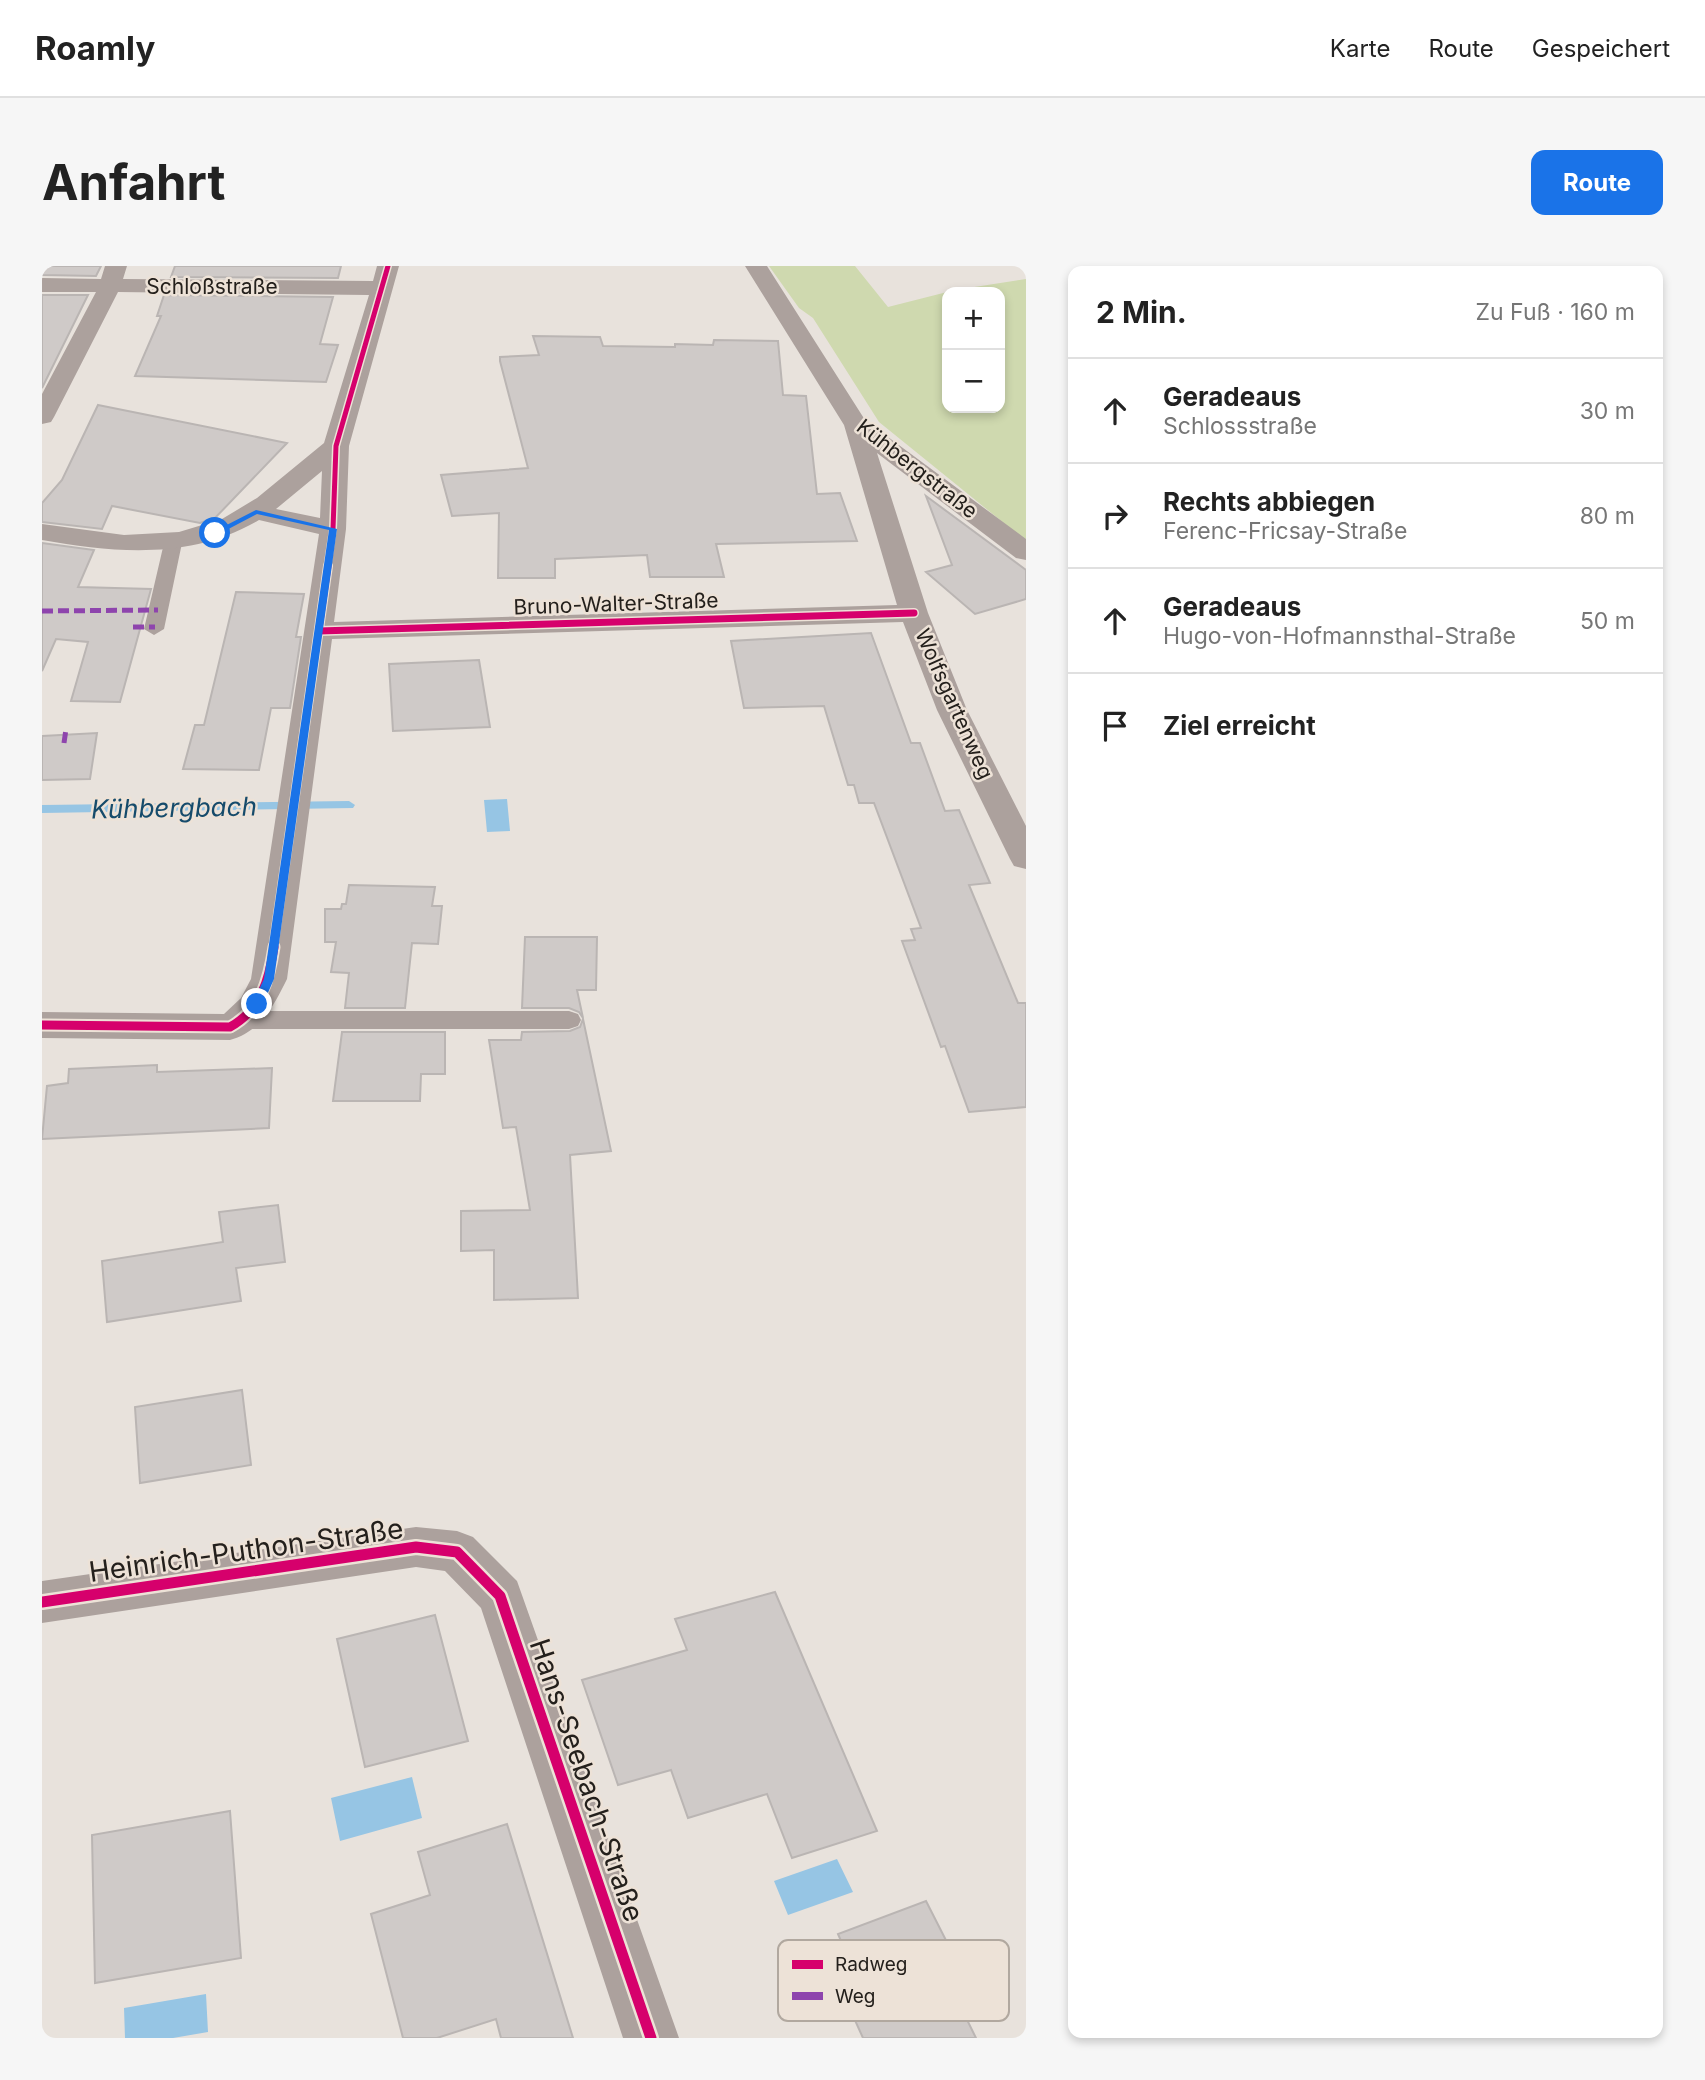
<!DOCTYPE html>
<html lang="de">
<meta charset="utf-8">
<style>
body{margin:0;font-family:Inter,sans-serif;background:#f6f6f6;color:#222}
.controls{position:absolute;right:21px;top:21px;display:grid;overflow:hidden;border-radius:14px;box-shadow:0 4px 10px #0003}
.controls button{width:63px;height:63px;display:grid;place-items:center;padding:0;border:0;border-bottom:2px solid #e0e0e0;background:#fff;color:#222;font:35px sans-serif}
.stop{position:absolute;width:21px;height:21px;margin:-16px;border:5px solid #1a73e8;border-radius:50%;background:#fff}
.stop.end{background:#1a73e8;border-color:#fff;box-shadow:0 2px 7px #0008}
.list{margin:0;padding:0;list-style:none}
h2{display:flex;justify-content:space-between;align-items:center;height:91px;margin:0;padding:0 28px;font-size:30px}
h2 small{font-size:23px;font-weight:400;color:#767676}
.list li{display:grid;grid-template-columns:46px 1fr auto;gap:21px;align-items:center;box-sizing:border-box;height:105px;padding:0 28px;border-top:2px solid #e0e0e0}
.list b{display:block;font-size:26px;white-space:nowrap}
.list p{margin:0;font-size:23px;white-space:nowrap;color:#767676}
.list em{font-size:23px;font-style:normal;color:#767676}
.icon{flex:none;width:38px;height:38px;fill:none;stroke:currentColor;stroke-width:2;stroke-linecap:round;stroke-linejoin:round}
.map{position:relative;flex:none;width:984px;height:1772px;overflow:hidden;border-radius:14px}
header{display:flex;align-items:center;gap:42px;box-sizing:border-box;height:98px;padding:0 35px;background:#fff;border-bottom:2px solid #e0e0e0}
header strong{font-size:33px}
nav{display:flex;gap:38px;margin-inline-start:auto;font-size:24px}
.intro{display:flex;align-items:center;justify-content:space-between;box-sizing:border-box;height:168px;padding:0 42px}
h1{margin:0;font-size:49px}
.button{padding:18px 32px;border-radius:14px;background:#1a73e8;color:#fff;font-size:24px;font-weight:700}
main{display:flex;gap:42px;padding:0 42px}
aside{flex:1;background:#fff;border-radius:14px;box-shadow:0 4px 10px #0003}
.map>svg:first-child{display:block}
</style>
<header>
<strong>Roamly</strong>
<nav><a>Karte</a><a>Route</a><a>Gespeichert</a></nav>
</header>
<div class="intro"><h1>Anfahrt</h1><a class="button">Route</a></div>
<main>
<div class="map">
<svg width="984" height="1772" viewBox="0 0 984 1772">
<rect width="100%" height="100%" fill="#e8e2dc"/>
<path fill="#cfd9af" fill-rule="evenodd" d="M 727,0 L 813,0 L 846,41 L 913,24 L 984,13 L 984,275 L 837,156 L 771,52 L 757,42 ZM 905,26 L 958,26 L 958,142 L 905,142 Z"/>
<path fill="#96c5e4" d="M 465,533 L 468,565 L 445,566 L 442,534 Z
M 370,1511 L 380,1552 L 298,1575 L 289,1532 Z
M 795,1593 L 811,1626 L 746,1649 L 732,1615 Z
M 164,1728 L 166,1766 L 131,1772 L 83,1772 L 82,1742 Z"/>
<g fill="none" stroke-linecap="round" stroke-linejoin="round">
<path fill="#96c5e4" fill-rule="evenodd" d="M 307,535 L 313,539 L 311,542 L 0,547 L 0,539 Z"/>
</g>
<path fill="#cfcac8" stroke="#bab5b3" stroke-width="2" d="M 0,0 L 59,0 L 54,10 L 0,9 Z
M 133,0 L 299,0 L 296,12 L 129,11 Z
M 0,29 L 46,29 L 0,122 Z
M 122,29 L 291,31 L 278,78 L 296,79 L 284,116 L 93,110 L 119,50 L 115,50 Z
M 491,70 L 558,71 L 561,80 L 633,81 L 633,78 L 671,79 L 672,74 L 736,75 L 741,129 L 764,130 L 775,228 L 798,227 L 815,275 L 674,278 L 682,311 L 608,311 L 605,289 L 513,293 L 513,312 L 456,312 L 457,247 L 410,250 L 399,209 L 486,202 L 458,95 L 458,91 L 497,89 Z
M 56,139 L 245,177 L 173,252 L 158,257 L 70,240 L 60,263 L 0,256 L 0,237 L 20,214 Z
M 884,230 L 984,304 L 984,333 L 933,348 L 884,306 L 910,299 Z
M 0,277 L 52,284 L 36,321 L 109,323 L 78,436 L 29,435 L 46,376 L 14,373 L 0,405 Z
M 194,326 L 262,328 L 254,371 L 259,371 L 248,442 L 229,442 L 217,504 L 141,503 L 153,459 L 162,459 Z
M 829,367 L 869,477 L 878,477 L 903,545 L 917,544 L 948,617 L 927,619 L 976,737 L 984,737 L 984,841 L 927,846 L 903,780 L 899,781 L 860,675 L 873,674 L 869,663 L 879,662 L 832,537 L 817,537 L 812,519 L 806,519 L 782,440 L 702,442 L 689,375 Z
M 437,394 L 448,461 L 351,465 L 347,398 Z
M 55,467 L 48,513 L 0,514 L 0,470 Z
M 307,619 L 393,621 L 390,640 L 400,640 L 396,678 L 370,677 L 363,742 L 303,742 L 307,707 L 289,706 L 294,676 L 283,676 L 283,643 L 299,643 L 300,638 L 304,638 Z
M 483,671 L 555,671 L 554,724 L 535,724 L 541,752 L 537,746 L 527,742 L 480,742 Z
M 541,753 L 569,885 L 528,889 L 536,1032 L 452,1034 L 452,984 L 419,985 L 419,945 L 488,944 L 474,861 L 461,862 L 447,774 L 479,774 L 480,766 L 528,765 L 538,761 Z
M 300,766 L 403,766 L 403,808 L 379,808 L 378,835 L 291,835 Z
M 115,799 L 115,806 L 230,802 L 227,862 L 0,873 L 5,820 L 26,817 L 27,803 Z
M 236,939 L 243,996 L 194,1002 L 199,1035 L 65,1056 L 60,995 L 181,976 L 177,946 Z
M 200,1124 L 209,1199 L 98,1217 L 93,1141 Z
M 733,1326 L 835,1565 L 750,1592 L 725,1528 L 646,1552 L 629,1504 L 576,1519 L 540,1414 L 645,1384 L 633,1353 Z
M 393,1349 L 426,1475 L 323,1501 L 295,1373 Z
M 188,1545 L 199,1692 L 53,1717 L 50,1569 Z
M 465,1558 L 531,1772 L 459,1772 L 454,1753 L 395,1772 L 361,1772 L 329,1648 L 388,1629 L 376,1586 Z
M 884,1635 L 916,1698 L 900,1703 L 934,1772 L 821,1772 L 798,1721 L 816,1714 L 796,1668 Z"/>
<g fill="none" stroke-linecap="round" stroke-linejoin="round">
<path fill="#aca19d" fill-rule="evenodd" d="M 131,271 L 140,277 L 122,363 L 112,369 L 102,363 L 122,277 Z
M 203,745 L 527,745 L 536,748 L 539,754 L 536,760 L 527,763 L 203,763 L 194,760 L 191,754 L 194,748 Z"/>
<path fill="#aca19d" fill-rule="evenodd" d="M 63,0 L 85,0 L 81,13 L 331,15 L 335,0 L 357,0 L 307,180 L 304,263 L 292,356 L 855,339 L 802,159 L 703,0 L 725,0 L 823,154 L 984,273 L 984,294 L 974,292 L 835,187 L 886,347 L 925,444 L 984,560 L 984,603 L 972,600 L 968,593 L 895,444 L 861,356 L 290,373 L 245,713 C 231,741 219,765 188,774 L 0,772 L 0,746 L 182,748 L 199,732 L 209,713 L 277,268 L 217,254 C 149,294 74,287 0,274 L 0,258 L 82,269 L 137,266 L 180,253 L 215,232 L 282,177 L 327,29 L 76,26 L 12,151 L 9,156 L 0,158 L 0,128 L 54,26 L 0,26 L 0,12 L 59,13 ZM 280,205 L 278,252 L 234,243 Z
M 374,1261 L 415,1265 L 431,1271 L 475,1315 L 637,1772 L 581,1772 L 439,1342 L 403,1305 L 374,1301 L 0,1357 L 0,1315 Z"/>
<path stroke="#8e44ad" stroke-width="5" stroke-dasharray="11 5" stroke-linecap="butt" d="M 0,345 L 116,344
M 91,361 L 113,361
M 22,477 L 24,463"/>
<g stroke="#ede2d7" stroke-width="8">
<path id="cycleway-far3" d="M 285,302 L 291,263 L 294,180 L 346,0"/>
</g>
<g stroke="#ede2d7" stroke-width="10">
<path id="cycleway-far2" d="M 277,365 L 872,347
M 231,683 L 286,300"/>
</g>
<g stroke="#ede2d7" stroke-width="13">
<path id="cycleway-far1" d="M 0,759 L 188,761 C 219,744 227,714 232,681"/>
</g>
<g stroke="#ede2d7" stroke-width="16">
<path id="cycleway" d="M 0,1336 L 374,1281 L 415,1286 L 458,1330 L 609,1772"/>
</g>
<use href="#cycleway-far3" stroke="#d6006c" stroke-width="5"/>
<use href="#cycleway-far2" stroke="#d6006c" stroke-width="7"/>
<use href="#cycleway-far1" stroke="#d6006c" stroke-width="9"/>
<use href="#cycleway" stroke="#d6006c" stroke-width="11"/>
</g>
<path fill="#1a73e8" d="M 214,244 L 295,263 L 232,713 L 221,738 L 215,741 L 210,738 L 222,713 L 287,264 L 215,248 L 175,269 L 169,267 Z"/>
<g text-anchor="middle" stroke-width="5" stroke-linejoin="round" paint-order="stroke">
<g font-size="21" fill="#24201c" stroke="#ede2d7">
<text x="170" y="28">Schloßstraße</text>
<text transform="translate(875 203) rotate(38)" y="7">Kühbergstraße</text>
<text transform="translate(574 338) rotate(-2)" y="7">Bruno-Walter-Straße</text>
<text transform="translate(912 438) rotate(66)" y="7">Wolfsgartenweg</text>
</g>
<g font-size="26" font-style="italic" fill="#164b6b" stroke="#ede2d7">
<text transform="translate(132 542) rotate(-1)" y="9">Kühbergbach</text>
</g>
<g font-size="28" fill="#24201c" stroke="#ede2d7">
<text transform="translate(204 1284) rotate(-8)" y="10">Heinrich-Puthon-Straße</text>
<text transform="translate(545 1514) rotate(71)" y="10">Hans-Seebach-Straße</text>
</g>
</g>
<rect x="736" y="1674" width="231" height="81" rx="10" fill="#ede2d7" stroke="#b1a89f" stroke-width="2"/>
<rect x="750" y="1694" width="31" height="9" fill="#d6006c"/>
<rect x="750" y="1726" width="31" height="8" fill="#8e44ad"/>
<g font-size="19" fill="#24201c">
<text x="793" y="1705">Radweg</text>
<text x="793" y="1737">Weg</text>
</g>
</svg>
<div class="controls">
<button>+</button>
<button>−</button>
</div>
<div class="stop" style="left:173px;top:267px"></div>
<div class="stop end" style="left:215px;top:738px"></div>
</div>
<aside>
<h2>2 Min.<small>Zu Fuß · 160 m</small></h2>
<ul class="list">
<li><svg class="icon" aria-label="ahead" viewBox="0 0 24 24"><path d="M12 20V5M6 11l6-6 6 6"/></svg><div><b>Geradeaus</b><p>Schlossstraße</p></div><em>30 m</em></li>
<li><svg class="icon" aria-label="right" viewBox="0 0 24 24"><path d="M7 20v-9h11M14 6l5 5-5 5"/></svg><div><b>Rechts abbiegen</b><p>Ferenc-Fricsay-Straße</p></div><em>80 m</em></li>
<li><svg class="icon" aria-label="ahead" viewBox="0 0 24 24"><path d="M12 20V5M6 11l6-6 6 6"/></svg><div><b>Geradeaus</b><p>Hugo-von-Hofmannsthal-Straße</p></div><em>50 m</em></li>
<li><svg class="icon" aria-label="arrive" viewBox="0 0 24 24"><path d="M6 21V4h12l-3 4 3 4H6"/></svg><div><b>Ziel erreicht</b></div></li>
</ul>
</aside>
</main>
